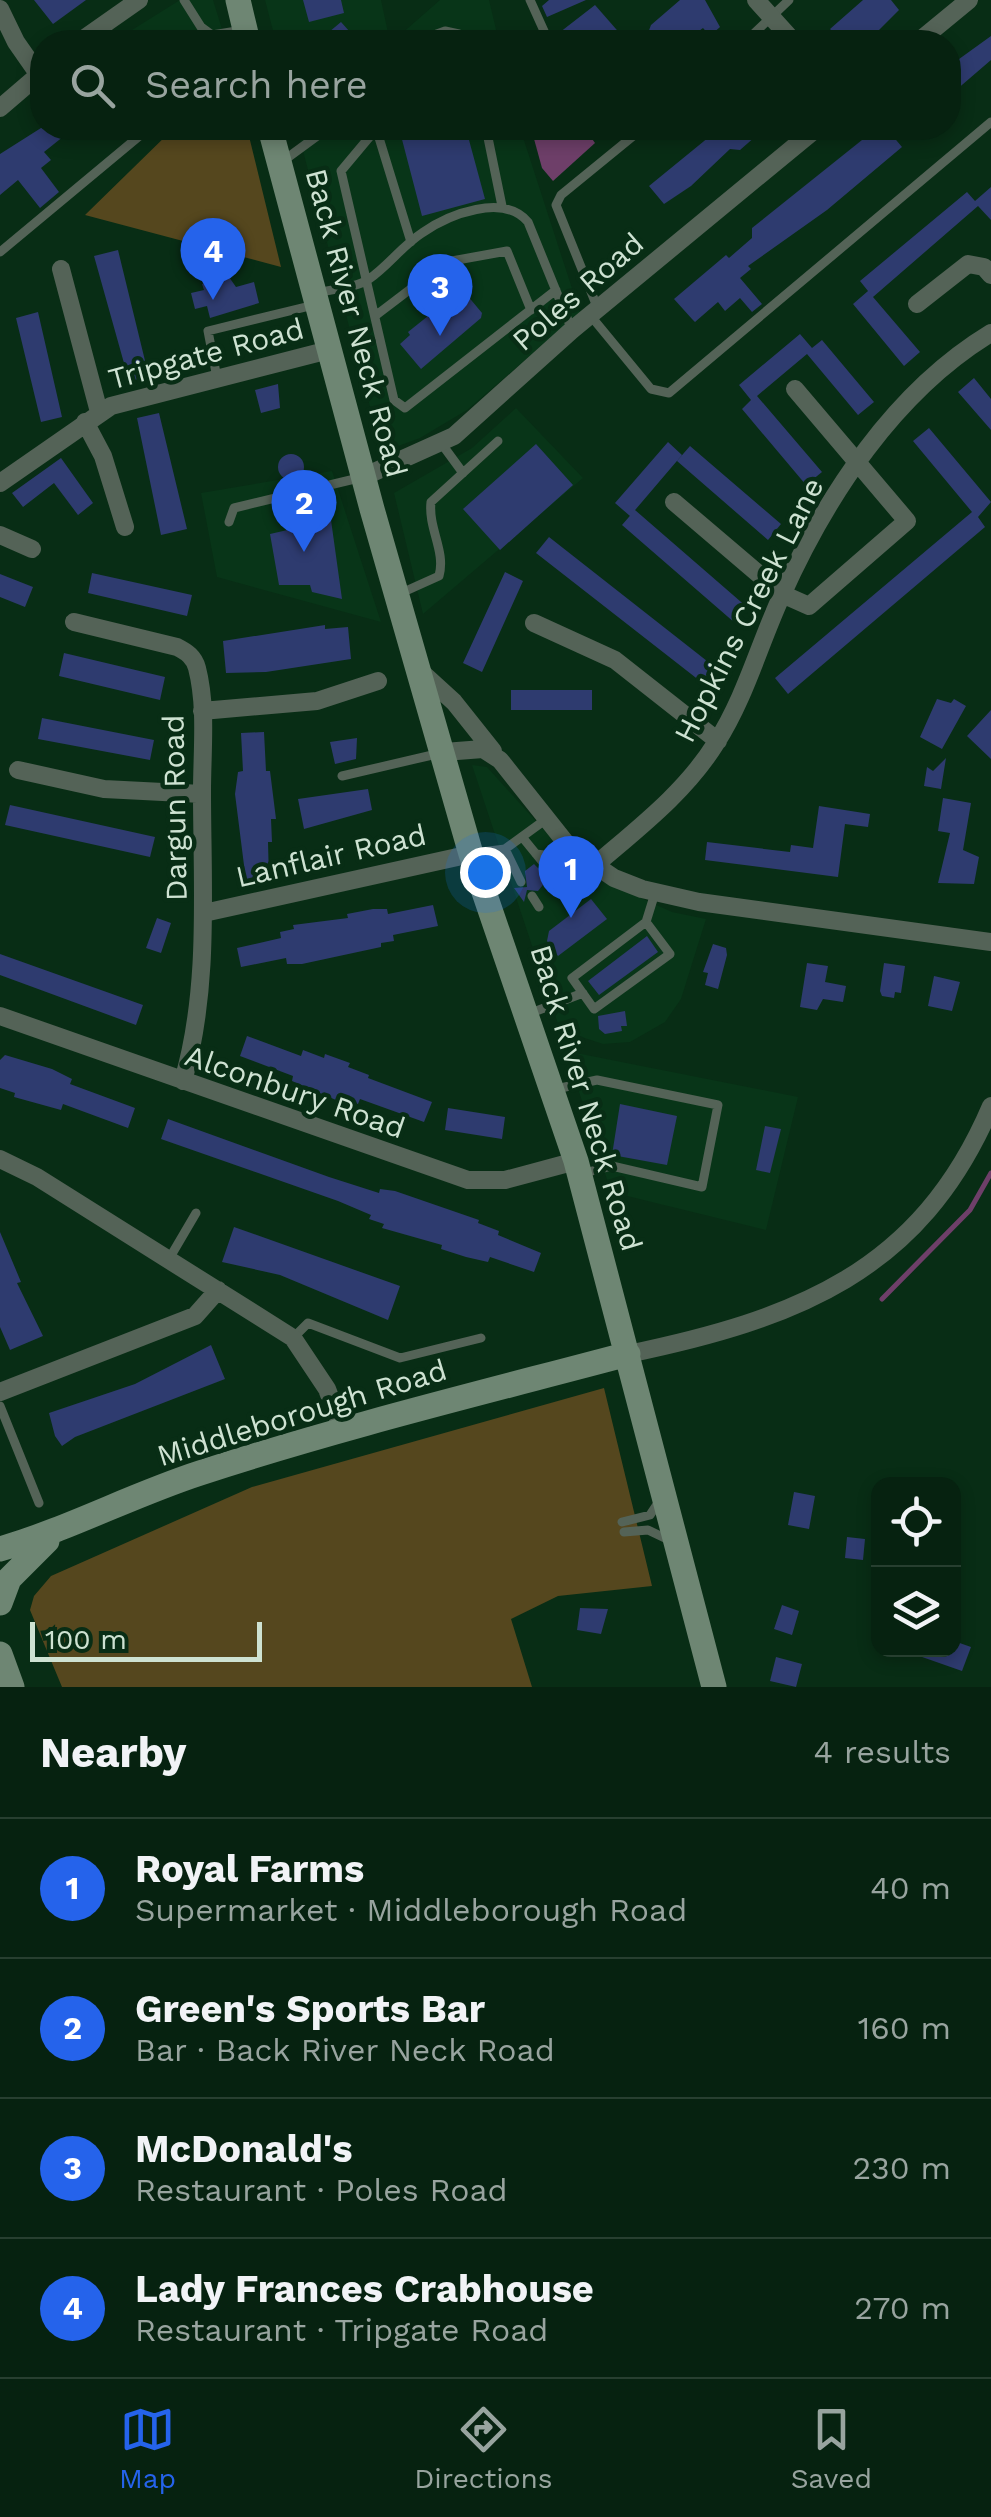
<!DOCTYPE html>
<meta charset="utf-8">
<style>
body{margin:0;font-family:"Work Sans",sans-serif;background:#0f2a19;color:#f1f3f6}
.controls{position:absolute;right:30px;bottom:30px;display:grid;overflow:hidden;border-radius:20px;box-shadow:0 5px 15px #0003}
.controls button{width:90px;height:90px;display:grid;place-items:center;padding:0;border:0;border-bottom:2px solid #273f30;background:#062210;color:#f1f3f6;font:50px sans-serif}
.scale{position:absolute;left:30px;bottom:25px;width:232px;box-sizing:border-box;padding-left:10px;border:5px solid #cee2d2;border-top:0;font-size:28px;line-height:35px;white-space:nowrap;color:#cee2d2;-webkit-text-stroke:8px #082d15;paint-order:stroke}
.you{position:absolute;left:485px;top:872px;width:35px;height:35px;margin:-25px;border:8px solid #fff;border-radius:50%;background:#1a73e8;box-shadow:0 0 0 15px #1a73e833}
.badge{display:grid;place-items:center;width:65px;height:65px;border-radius:50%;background:#2563eb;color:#fff;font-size:32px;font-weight:700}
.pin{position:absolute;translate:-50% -82px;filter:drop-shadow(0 2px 5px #0008)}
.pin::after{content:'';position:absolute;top:52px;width:35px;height:30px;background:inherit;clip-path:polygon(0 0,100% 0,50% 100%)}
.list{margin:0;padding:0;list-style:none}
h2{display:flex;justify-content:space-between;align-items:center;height:130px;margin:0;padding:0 40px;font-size:42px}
h2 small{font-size:32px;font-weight:400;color:#98a49f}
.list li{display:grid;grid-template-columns:65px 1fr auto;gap:30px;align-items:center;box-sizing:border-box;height:140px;padding:0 40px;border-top:2px solid #273f30}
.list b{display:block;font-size:38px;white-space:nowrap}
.list p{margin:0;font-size:32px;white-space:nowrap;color:#98a49f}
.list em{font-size:32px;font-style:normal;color:#98a49f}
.icon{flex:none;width:55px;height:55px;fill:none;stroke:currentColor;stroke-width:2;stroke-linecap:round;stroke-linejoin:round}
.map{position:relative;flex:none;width:991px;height:1687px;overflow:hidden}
.search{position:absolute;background:#062210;box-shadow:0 5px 15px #0003;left:30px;right:30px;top:30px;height:110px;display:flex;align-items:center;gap:25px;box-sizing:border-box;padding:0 35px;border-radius:40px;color:#98a49f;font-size:38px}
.sheet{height:690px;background:#062210}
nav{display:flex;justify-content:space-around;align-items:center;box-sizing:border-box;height:140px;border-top:2px solid #273f30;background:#062210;font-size:28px;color:#98a49f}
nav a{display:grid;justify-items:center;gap:5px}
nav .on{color:#2563eb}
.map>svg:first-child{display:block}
</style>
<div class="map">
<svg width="991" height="1687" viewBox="0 0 991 1687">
<rect width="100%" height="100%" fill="#082d15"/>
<path fill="#083518" d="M 180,0 L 213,0 L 226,42 L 128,42 L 124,35 Z
M 265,0 L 381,0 L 390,42 L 276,42 Z
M 440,0 L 489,0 L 499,42 L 392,42 Z
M 297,128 L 520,128 L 580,313 L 467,410 L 420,438 L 382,452 Z
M 516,408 L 583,478 L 423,614 L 394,493 L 472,448 Z
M 332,471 L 381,622 L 217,577 L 201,493 Z
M 472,765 L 487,767 L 582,872 L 672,912 L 706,919 L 681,999 L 665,1022 L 630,1042 L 603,1044 L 560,1030 Z
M 566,1051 L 798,1097 L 766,1230 L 611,1192 Z"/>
<path fill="#55471e" d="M 174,128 L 247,128 L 281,267 L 85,215 Z
M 604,1388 L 652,1586 L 558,1596 L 511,1619 L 532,1687 L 62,1687 L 30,1610 L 34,1596 L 51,1576 L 252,1487 Z"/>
<path fill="#6e3f69" d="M 531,128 L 584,128 L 595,143 L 553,181 L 542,168 Z"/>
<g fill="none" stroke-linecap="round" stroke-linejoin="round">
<path stroke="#6e3f69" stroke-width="5" d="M 882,1299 L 970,1210 L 991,1173"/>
</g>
<path fill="#2e3b6f" d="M 34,0 L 86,0 L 53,24 Z
M 303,0 L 341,0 L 344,13 L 309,22 Z
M 549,0 L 586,0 L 547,17 L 542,6 Z
M 680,0 L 705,0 L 720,27 L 710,36 L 703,28 L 684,42 L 657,42 L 648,33 L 651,25 Z
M 863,0 L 891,0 L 899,10 L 867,42 L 842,42 L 830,29 Z
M 595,5 L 623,37 L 616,42 L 557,42 L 555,36 Z
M 341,22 L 359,42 L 317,42 Z
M 991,36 L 991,60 L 948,97 L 948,67 Z
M 41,128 L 74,128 L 44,152 L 51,160 L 41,168 L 59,192 L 40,208 L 18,180 L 0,195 L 0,154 Z
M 399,128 L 478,128 L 480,137 L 469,140 L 485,199 L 422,216 Z
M 720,128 L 765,128 L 740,150 L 730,149 L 691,186 L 664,204 L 649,186 Z
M 877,128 L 886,128 L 902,147 L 827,210 L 748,266 L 751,269 L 740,278 L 762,304 L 752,312 L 740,298 L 725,311 L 718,302 L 695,322 L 692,319 L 674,299 L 726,255 L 729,258 L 752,238 L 752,228 Z
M 991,187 L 991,220 L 978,206 L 873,297 L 920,352 L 904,366 L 853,304 L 868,291 L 872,296 L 860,281 L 967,192 L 975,201 Z
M 118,250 L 149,377 L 129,381 L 94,256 Z
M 229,277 L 236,287 L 254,282 L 259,303 L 210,318 L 207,306 L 195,309 L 191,293 L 204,290 L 202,284 Z
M 458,292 L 463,298 L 467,295 L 482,313 L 481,318 L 421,369 L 400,344 L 410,335 L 408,332 Z
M 38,312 L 62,417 L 41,422 L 16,318 Z
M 800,334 L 812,348 L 822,340 L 874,402 L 858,415 L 807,354 L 757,396 L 822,472 L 806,485 L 742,409 L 751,400 L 739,385 Z
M 974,378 L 991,399 L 991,430 L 958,392 Z
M 278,384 L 280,408 L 261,413 L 255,390 Z
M 159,413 L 187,529 L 161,535 L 137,418 Z
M 929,428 L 991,502 L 978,517 L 985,527 L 788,694 L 775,678 L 972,512 L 913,441 Z
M 668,442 L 682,455 L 630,516 L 615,503 Z
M 536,444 L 573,485 L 500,550 L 463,509 Z
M 690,446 L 781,524 L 768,540 L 677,461 Z
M278 467a13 13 0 1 1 26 0a13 13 0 1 1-26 0Z
M 61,458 L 93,503 L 78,515 L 54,483 L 23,507 L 12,493 Z
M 635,510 L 748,608 L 735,623 L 622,525 Z
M 331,520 L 342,599 L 312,592 L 310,585 L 279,585 L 270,534 Z
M 549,537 L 721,672 L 709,688 L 536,553 Z
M 505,572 L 523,581 L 482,672 L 463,663 Z
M 92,573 L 192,595 L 187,616 L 88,593 Z
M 0,574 L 33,587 L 25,607 L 0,597 Z
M 325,625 L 325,629 L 348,627 L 351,659 L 266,672 L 226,673 L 223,641 Z
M 64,653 L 165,677 L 160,700 L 59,676 Z
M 511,690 L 592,690 L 592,710 L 511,710 Z
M 937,699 L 951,703 L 954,699 L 966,706 L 942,749 L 920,737 Z
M 991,710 L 991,759 L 967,736 Z
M 42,718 L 154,740 L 150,760 L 38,739 Z
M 264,732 L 266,771 L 270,771 L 276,819 L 271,819 L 272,842 L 268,842 L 269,880 L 246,881 L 235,794 L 238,772 L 243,771 L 241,733 Z
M 357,738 L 356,759 L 335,764 L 330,742 Z
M 946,758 L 941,789 L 924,786 L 927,767 L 933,771 Z
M 368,789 L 372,810 L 304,829 L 298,799 Z
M 943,798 L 971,803 L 963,850 L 979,857 L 974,884 L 938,883 L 950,833 L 938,831 Z
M 10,805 L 155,837 L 150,857 L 5,825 Z
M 819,806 L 870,814 L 868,827 L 845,824 L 838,877 L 705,860 L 707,842 L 790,852 L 791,845 L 813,848 Z
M 534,864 L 543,873 L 552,869 L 554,871 L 538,891 L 527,890 L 524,902 L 514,888 L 527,887 L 525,871 Z
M 591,899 L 607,919 L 558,956 L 547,941 L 549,931 Z
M 433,905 L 438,926 L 393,935 L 394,941 L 381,943 L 381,947 L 302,964 L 287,964 L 286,958 L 241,967 L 237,948 L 281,938 L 280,932 L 294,929 L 293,925 L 348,918 L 347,914 L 373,909 L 387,909 L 388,914 Z
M 157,918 L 171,923 L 161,953 L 146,948 Z
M 647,936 L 658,952 L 599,995 L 588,981 Z
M 713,944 L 726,948 L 727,955 L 718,989 L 705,985 L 708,973 L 703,972 Z
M 0,954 L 143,1005 L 136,1025 L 0,975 Z
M 807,963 L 828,966 L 825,982 L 846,986 L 843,1002 L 823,999 L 817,1010 L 800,1007 Z
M 884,963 L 905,966 L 901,993 L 895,992 L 894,998 L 882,996 L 880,991 Z
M 934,976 L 960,982 L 952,1011 L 928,1006 Z
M 625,1011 L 627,1026 L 621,1026 L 622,1031 L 605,1034 L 599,1029 L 598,1016 Z
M 247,1036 L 301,1056 L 303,1050 L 324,1058 L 325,1054 L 350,1063 L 348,1067 L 369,1075 L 368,1078 L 432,1102 L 424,1122 L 360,1099 L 358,1104 L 338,1097 L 336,1100 L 292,1081 L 293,1076 L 240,1056 Z
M 5,1055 L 52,1069 L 72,1079 L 70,1084 L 135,1108 L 128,1128 L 63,1104 L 61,1110 L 14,1097 L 15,1093 L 0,1088 L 0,1060 Z
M 620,1104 L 677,1116 L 667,1165 L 612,1155 Z
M 448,1108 L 505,1117 L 502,1139 L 445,1130 Z
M 168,1119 L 329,1177 L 379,1193 L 380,1189 L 395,1191 L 479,1220 L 478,1223 L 499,1231 L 498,1235 L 541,1253 L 534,1272 L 490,1257 L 488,1262 L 466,1257 L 441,1249 L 442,1245 L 382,1228 L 384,1224 L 369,1219 L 371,1215 L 338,1201 L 161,1139 Z
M 765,1126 L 781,1129 L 770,1173 L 756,1170 Z
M 234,1227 L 400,1286 L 388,1320 L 280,1275 L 222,1262 Z
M 0,1232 L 21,1282 L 17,1283 L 43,1336 L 10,1350 L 0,1327 Z
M 211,1345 L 225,1379 L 75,1437 L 62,1446 L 55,1436 L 49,1413 L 135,1384 Z
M 794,1492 L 815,1496 L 809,1529 L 788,1525 Z
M 847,1537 L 865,1539 L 863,1560 L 845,1558 Z
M 782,1605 L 799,1611 L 792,1635 L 774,1629 Z
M 580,1608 L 608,1609 L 601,1634 L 577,1630 Z
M 954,1641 L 971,1647 L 962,1671 L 905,1651 L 954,1650 Z
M 776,1657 L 802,1664 L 796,1687 L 770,1681 Z"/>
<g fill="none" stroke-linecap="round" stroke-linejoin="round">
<path stroke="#546357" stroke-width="9" d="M 184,0 L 201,27 L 212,35 L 243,30
M 530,0 L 549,42
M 103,24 L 115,42
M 415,42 L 445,31 L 459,34 L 463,42
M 745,42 L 789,0
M 376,128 L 411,242
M 377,128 L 341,171 L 394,400 L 405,408 L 556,290
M 486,128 L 502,206
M 283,161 L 328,128
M 0,252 L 149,128
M 316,293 C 332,289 356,288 369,279 C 388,266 402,246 422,233 C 449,214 504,193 528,222 L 572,330
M 598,309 L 556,205 L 561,195 L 643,128
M 590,315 L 651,389 L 669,393 L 991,122
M 375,316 L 446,262 L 507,251 L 531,310
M 217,378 L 208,331 L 314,305
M 441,443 L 463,473
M 229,522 L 234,508 L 363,477
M 399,594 L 439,576 C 446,551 428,529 431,502 L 498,441
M 342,776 L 441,753
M 523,838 L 545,865
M 505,849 L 521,882
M 473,853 L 505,849 L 545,820
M 536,854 L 551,856 L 574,881
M 555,879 L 562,889
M 532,896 L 539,907
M 646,922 L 572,978 L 594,1009 L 670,954 L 646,922 L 655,893
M 531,1013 L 583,993
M 556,1089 L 597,1080 L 718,1105 L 702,1187 L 612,1166 L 580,1174
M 169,1259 L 196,1213
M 293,1338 L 308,1323 L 400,1358 L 481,1338
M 0,1406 L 39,1503
M 622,1522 L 650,1515 L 660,1500
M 624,1532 L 648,1530 L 669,1540"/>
<path stroke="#546357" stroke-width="18" d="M 756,0 L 794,42
M 0,9 L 16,42 L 39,75
M 79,42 L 139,0
M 918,42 L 969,0
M 0,108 L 42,72
M 61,269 L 99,412
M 917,304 L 968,264 L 984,267 L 991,275
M 85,422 L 103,456 L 125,527
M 363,477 L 454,436 L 572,330 L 817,128
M 0,483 L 111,406 L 329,350
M 674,502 L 782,594 L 809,606 L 907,521 L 795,389
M 0,535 L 32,549
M 74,622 L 177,647 C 187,652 194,657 197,668 C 207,707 202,751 202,791 C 202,887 210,988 183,1081
M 534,623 L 615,660 L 718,741
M 420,671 L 454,702 L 493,751
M 202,711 L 317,701 L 378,681
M 444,752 L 483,749 L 500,760 L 570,848 L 614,878 L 642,889 L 699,902 L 991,942
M 18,770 L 104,789 L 202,794
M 593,867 C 637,829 685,793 716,743 C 745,698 759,645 781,597 C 826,496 895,391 991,333
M 204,913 L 471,854
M 0,1016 L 468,1180 L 505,1180 L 576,1161
M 0,1159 L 37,1177 L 293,1338 L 327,1389 L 342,1429
M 628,1354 C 795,1319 920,1273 991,1106
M 0,1392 L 195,1316 L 218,1290"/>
<path stroke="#6e8673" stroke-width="25" d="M 238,0 L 248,42
M 270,128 L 372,509 L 471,854 L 576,1161 L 714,1687
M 0,1549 C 69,1529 132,1495 200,1473 C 341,1427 485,1392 628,1354
M 0,1603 L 9,1579 L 47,1541
M 0,1654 L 12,1687"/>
</g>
<g text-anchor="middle" stroke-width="9" stroke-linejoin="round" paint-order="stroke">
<g font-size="30" fill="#cee2d2" stroke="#082d15">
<text transform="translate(578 292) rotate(-41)" y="10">Poles Road</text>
<text transform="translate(356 323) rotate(75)" y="10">Back River Neck Road</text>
<text transform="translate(206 354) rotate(-15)" y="10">Tripgate Road</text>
<text transform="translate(749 610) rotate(-63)" y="10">Hopkins Creek Lane</text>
<text transform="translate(175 808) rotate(-91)" y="10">Dargun Road</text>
<text transform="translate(331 856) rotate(-13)" y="10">Lanflair Road</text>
<text transform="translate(295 1092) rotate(19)" y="10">Alconbury Road</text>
<text transform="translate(586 1098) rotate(73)" y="10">Back River Neck Road</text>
<text transform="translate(302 1413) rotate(-17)" y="10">Middleborough Road</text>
</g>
</g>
</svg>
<div class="controls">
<button><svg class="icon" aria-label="locate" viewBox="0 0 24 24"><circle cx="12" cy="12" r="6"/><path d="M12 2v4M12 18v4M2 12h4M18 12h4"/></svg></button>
<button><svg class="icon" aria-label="layers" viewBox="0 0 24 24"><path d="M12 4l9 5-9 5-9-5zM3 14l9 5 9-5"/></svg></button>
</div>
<div class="scale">100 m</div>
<div class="you"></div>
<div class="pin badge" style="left:571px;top:918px">1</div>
<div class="pin badge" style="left:304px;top:552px">2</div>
<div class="pin badge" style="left:440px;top:336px">3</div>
<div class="pin badge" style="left:213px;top:300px">4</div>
<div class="search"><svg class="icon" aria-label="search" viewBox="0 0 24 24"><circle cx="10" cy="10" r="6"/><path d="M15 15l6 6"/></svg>Search here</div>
</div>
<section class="sheet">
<h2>Nearby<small>4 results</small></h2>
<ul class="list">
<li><span class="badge">1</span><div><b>Royal Farms</b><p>Supermarket · Middleborough Road</p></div><em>40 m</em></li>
<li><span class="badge">2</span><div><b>Green's Sports Bar</b><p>Bar · Back River Neck Road</p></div><em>160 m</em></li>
<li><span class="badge">3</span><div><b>McDonald's</b><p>Restaurant · Poles Road</p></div><em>230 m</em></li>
<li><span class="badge">4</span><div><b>Lady Frances Crabhouse</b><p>Restaurant · Tripgate Road</p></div><em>270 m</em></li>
</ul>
</section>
<nav>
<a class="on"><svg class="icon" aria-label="map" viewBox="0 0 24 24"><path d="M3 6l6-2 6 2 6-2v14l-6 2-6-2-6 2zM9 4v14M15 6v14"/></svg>Map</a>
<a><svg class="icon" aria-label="directions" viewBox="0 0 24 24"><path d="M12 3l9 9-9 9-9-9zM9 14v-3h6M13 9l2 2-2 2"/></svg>Directions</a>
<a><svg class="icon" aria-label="saved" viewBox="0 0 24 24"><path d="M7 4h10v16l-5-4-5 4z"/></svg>Saved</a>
</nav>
